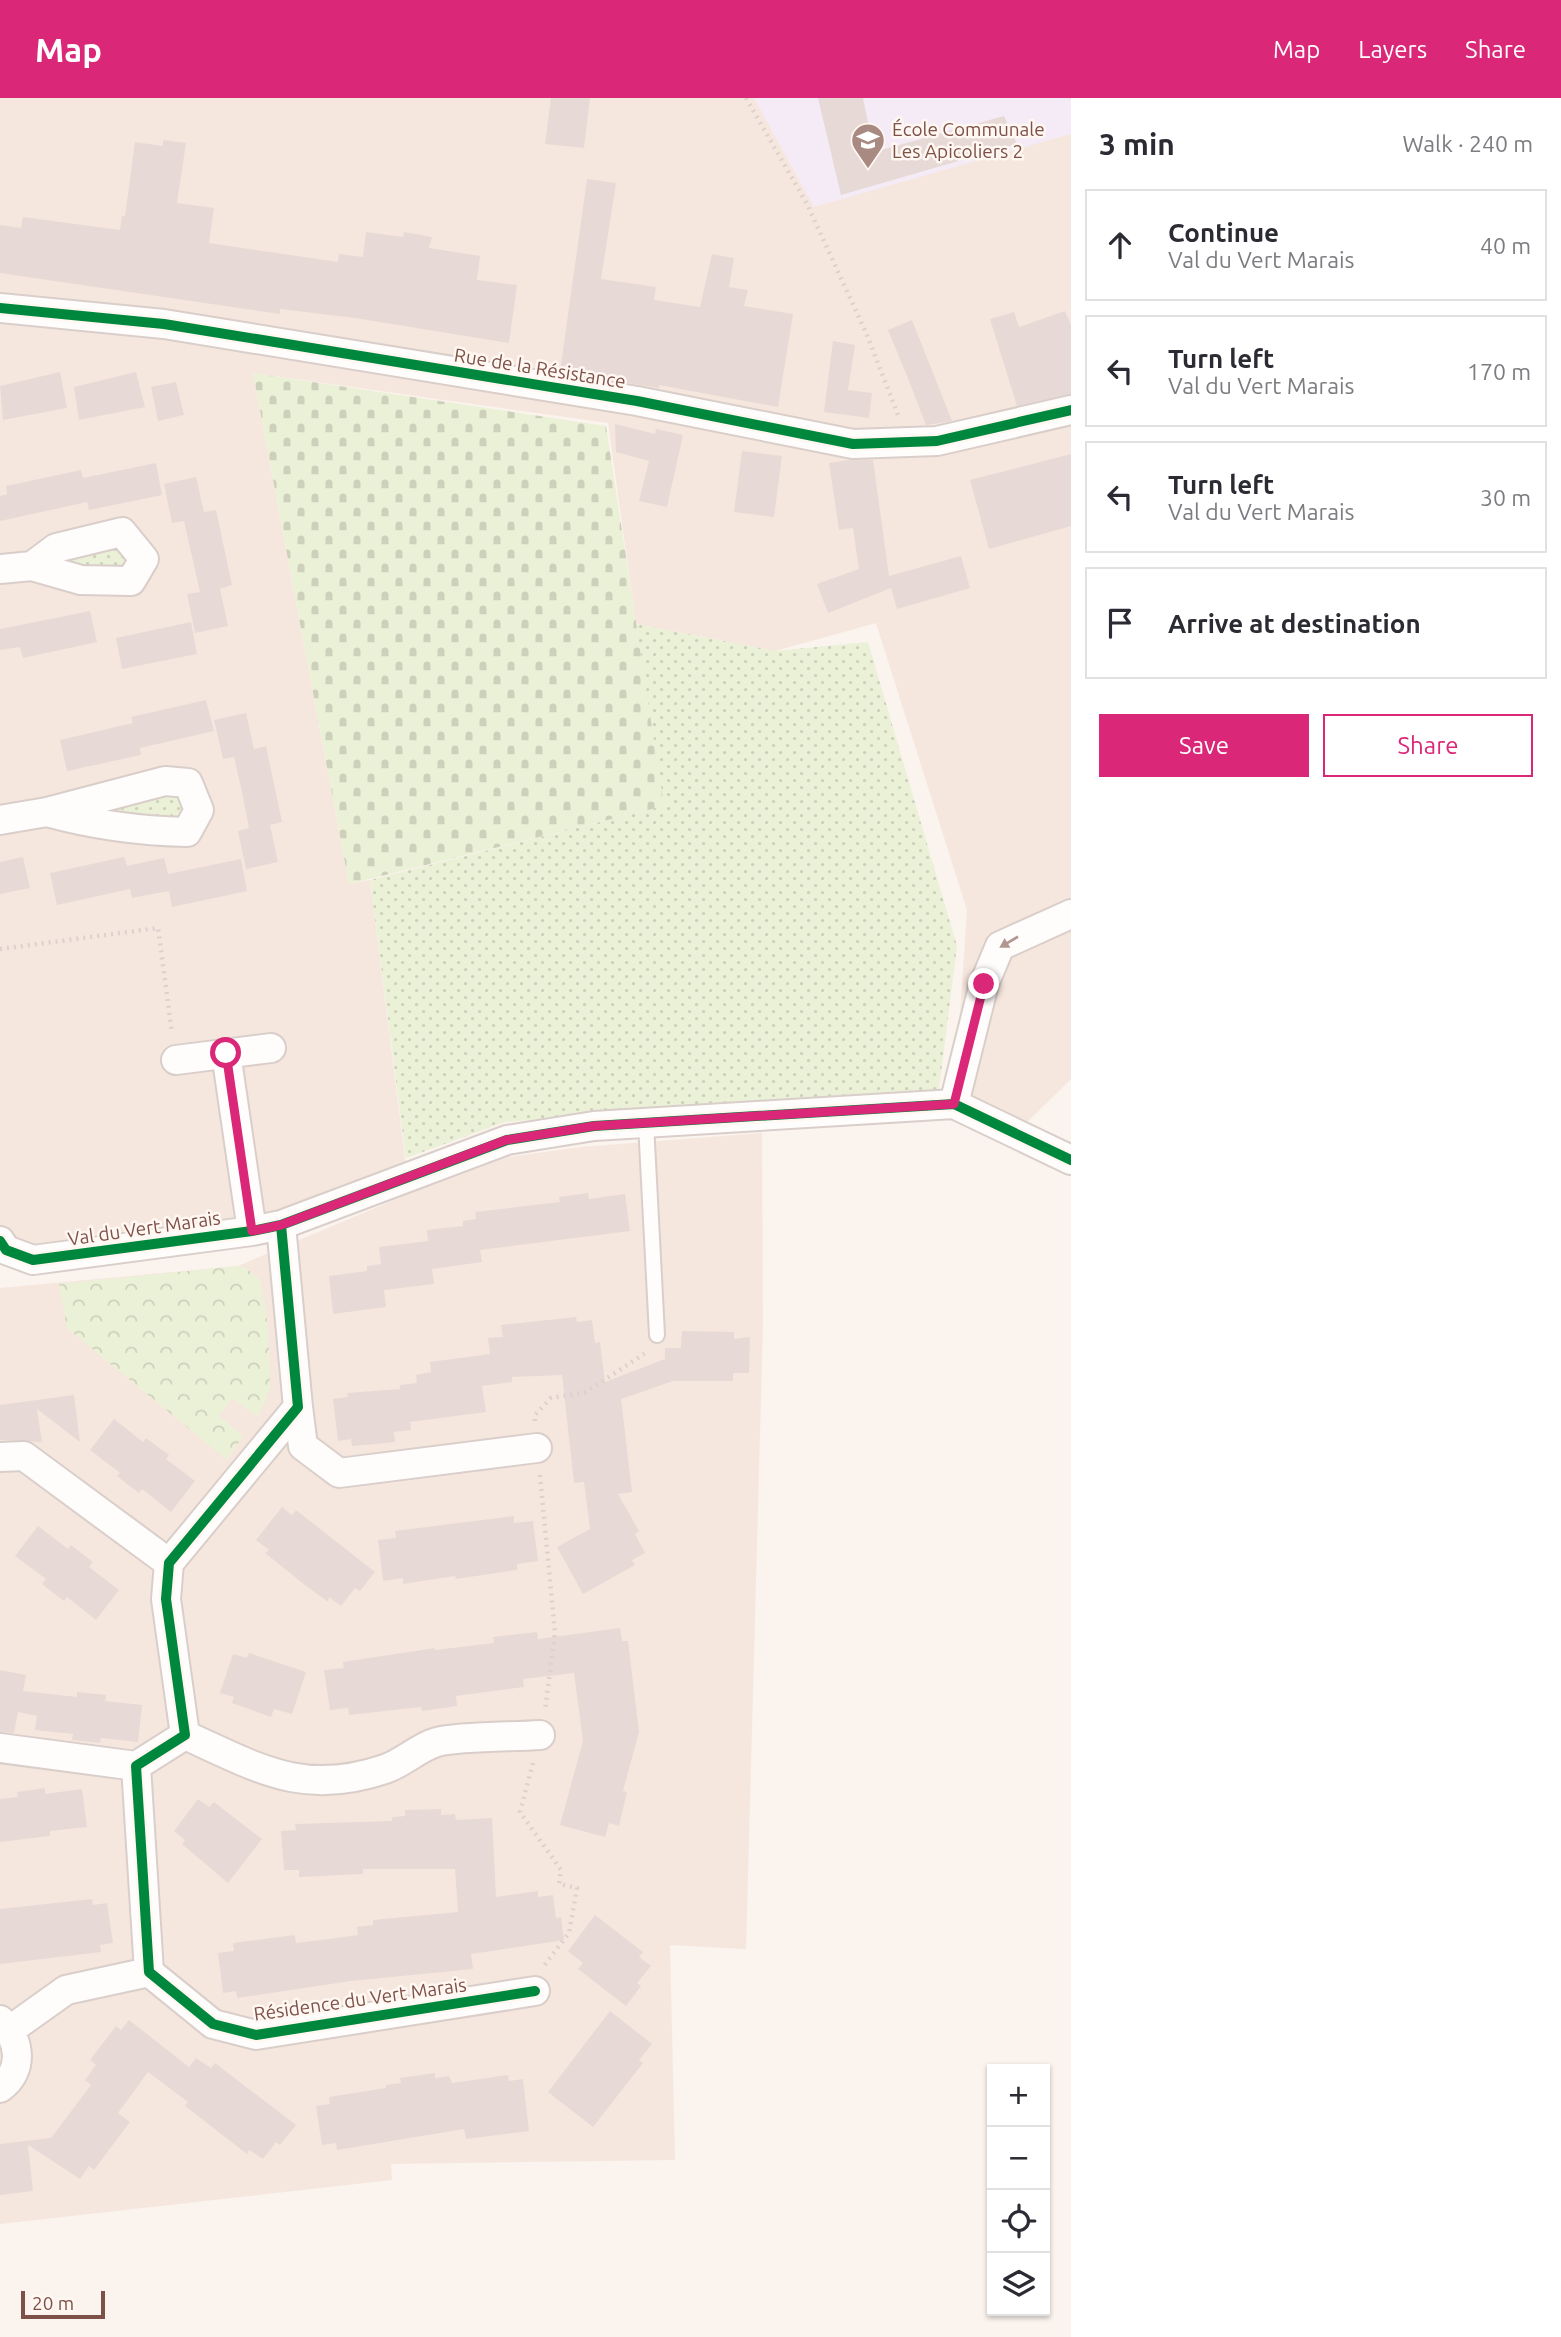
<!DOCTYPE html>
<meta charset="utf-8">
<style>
body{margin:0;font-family:Ubuntu,sans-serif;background:#f2f2f3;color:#2b2b33}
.controls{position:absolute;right:21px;bottom:21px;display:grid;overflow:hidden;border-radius:0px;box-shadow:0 2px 5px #0004}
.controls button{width:63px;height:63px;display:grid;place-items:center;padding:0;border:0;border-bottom:2px solid #e1e1e2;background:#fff;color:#2b2b33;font:35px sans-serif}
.scale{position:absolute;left:21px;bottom:18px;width:84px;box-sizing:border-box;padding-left:7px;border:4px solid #7e5148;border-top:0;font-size:19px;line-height:24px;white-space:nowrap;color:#7e5148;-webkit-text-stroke:5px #fff7f2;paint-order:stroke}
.stop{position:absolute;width:21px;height:21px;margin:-16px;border:5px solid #db2777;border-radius:50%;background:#fff}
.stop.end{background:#db2777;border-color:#fff;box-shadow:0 2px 7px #0008}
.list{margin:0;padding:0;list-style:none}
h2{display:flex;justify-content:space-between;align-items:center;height:91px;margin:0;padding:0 28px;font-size:30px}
h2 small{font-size:23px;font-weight:400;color:#7c7c81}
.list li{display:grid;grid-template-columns:46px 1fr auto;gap:21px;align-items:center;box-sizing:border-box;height:112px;margin:0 14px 14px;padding:0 14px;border:2px solid #e1e1e2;border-radius:0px}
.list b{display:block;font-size:26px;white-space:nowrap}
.list p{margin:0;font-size:23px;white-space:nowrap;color:#7c7c81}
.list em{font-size:23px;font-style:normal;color:#7c7c81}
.actions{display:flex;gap:14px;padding:21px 28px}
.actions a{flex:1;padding:16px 0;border:2px solid #db2777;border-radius:0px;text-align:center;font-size:24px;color:#db2777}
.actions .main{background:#db2777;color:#fff}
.icon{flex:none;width:38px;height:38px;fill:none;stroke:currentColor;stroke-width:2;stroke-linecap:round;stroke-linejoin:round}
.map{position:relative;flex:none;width:1071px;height:2239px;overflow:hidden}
header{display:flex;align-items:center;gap:42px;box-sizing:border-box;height:98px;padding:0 35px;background:#db2777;color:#fff}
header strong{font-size:33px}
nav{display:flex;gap:38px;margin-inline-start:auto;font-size:24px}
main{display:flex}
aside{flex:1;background:#fff}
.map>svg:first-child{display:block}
</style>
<header>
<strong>Map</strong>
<nav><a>Map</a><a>Layers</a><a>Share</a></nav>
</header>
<main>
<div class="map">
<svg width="1071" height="2239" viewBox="0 0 1071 2239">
<defs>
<pattern id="grass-dots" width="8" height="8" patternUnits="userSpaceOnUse" patternTransform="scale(1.75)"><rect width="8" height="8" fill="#ebf1d7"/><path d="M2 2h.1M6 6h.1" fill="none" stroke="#cdd0ba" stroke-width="1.8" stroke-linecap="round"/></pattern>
<pattern id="forest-crowns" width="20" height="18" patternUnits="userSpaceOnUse" patternTransform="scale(1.75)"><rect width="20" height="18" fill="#ebf1d7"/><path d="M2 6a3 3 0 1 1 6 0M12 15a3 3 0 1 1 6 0" fill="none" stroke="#cdd0ba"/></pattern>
<pattern id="cemetery-stones" width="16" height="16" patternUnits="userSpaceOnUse" patternTransform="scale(1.75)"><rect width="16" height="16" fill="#ebf1d7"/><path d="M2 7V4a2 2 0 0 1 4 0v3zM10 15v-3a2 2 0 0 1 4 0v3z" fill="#cdd0ba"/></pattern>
</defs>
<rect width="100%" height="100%" fill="#faf3ee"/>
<path fill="#f6e7de" d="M 0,0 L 1071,0 L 1071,981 L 1016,1035 L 954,1006 L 967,812 L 876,525 L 775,553 L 636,526 L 608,325 L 253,275 L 349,786 L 370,782 L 406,1067 L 252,1133 L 0,1152 Z
M 762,1035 L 763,1225 L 746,1851 L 670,1847 L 675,2062 L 391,2066 L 392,2082 L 0,2126 L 0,1190 L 238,1168 L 408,1096 L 508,1059 L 581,1049 Z"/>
<path fill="#f4ebf6" d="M 754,0 L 1068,0 L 1071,3 L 1071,36 L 814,109 Z"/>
<path fill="url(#grass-dots)" d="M 118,450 L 129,457 L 127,470 L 62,470 L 61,461 Z
M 636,526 L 775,553 L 868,544 L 957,848 L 939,991 L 505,1024 L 406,1060 L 370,782 L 663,708 Z
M 172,695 L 177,697 L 185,711 L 180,721 L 103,716 L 99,710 Z"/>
<path fill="url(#forest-crowns)" d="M 238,1168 L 246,1170 L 260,1182 L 268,1228 L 270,1290 L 258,1319 L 232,1300 L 219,1318 L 243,1338 L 227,1362 L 67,1230 L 59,1186 Z"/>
<path fill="url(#cemetery-stones)" d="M 253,275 L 606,328 L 664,708 L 349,786 Z"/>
<path fill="#e7d9d5" d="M 551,0 L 590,0 L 584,50 L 545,46 Z
M 818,0 L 863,0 L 874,54 L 1004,18 L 1017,46 L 841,97 Z
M 163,42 L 186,45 L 177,105 L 214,110 L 209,145 L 338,164 L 339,156 L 363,159 L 366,134 L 403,139 L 404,134 L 432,139 L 429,150 L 480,158 L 477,182 L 517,187 L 509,245 L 355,220 L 280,211 L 280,216 L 0,175 L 0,127 L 21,130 L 23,119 L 120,132 L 122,118 L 125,118 L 135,44 L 163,48 Z
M 587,81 L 616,85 L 601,181 L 656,189 L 654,202 L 700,209 L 712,156 L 734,160 L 729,189 L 748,192 L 744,208 L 793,216 L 778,309 L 659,287 L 659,290 L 560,274 Z
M 1065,213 L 1071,227 L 1071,296 L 1017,308 L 990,221 L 1014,214 L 1019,229 Z
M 912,222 L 952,323 L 926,327 L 907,278 L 888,232 Z
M 833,243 L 855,247 L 848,292 L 872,295 L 869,320 L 824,314 Z
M 60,274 L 67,310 L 3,322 L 0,288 Z
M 136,274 L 145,309 L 79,322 L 74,289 Z
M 176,284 L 184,317 L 158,323 L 151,289 Z
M 615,326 L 655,336 L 656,331 L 683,337 L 667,409 L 639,403 L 649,363 L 616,354 Z
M 742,353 L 782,358 L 774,419 L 734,414 Z
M 1071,356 L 1071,428 L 989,451 L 970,382 Z
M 849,362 L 873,362 L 889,478 L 961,458 L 970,490 L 897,511 L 891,490 L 828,515 L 817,486 L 859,471 L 853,430 L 839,432 L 829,365 Z
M 156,365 L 162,397 L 89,412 L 87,404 L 0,423 L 0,398 L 7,396 L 6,388 L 81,372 L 83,380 Z
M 196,379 L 204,414 L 216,412 L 232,487 L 220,491 L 228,528 L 195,535 L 187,496 L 200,494 L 184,423 L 172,425 L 164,386 Z
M 90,513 L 97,544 L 23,560 L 20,549 L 0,552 L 0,531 Z
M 191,524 L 197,556 L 122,571 L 116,540 Z
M 206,602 L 214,633 L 140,650 L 141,657 L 67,673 L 60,642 L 133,625 L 131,619 Z
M 246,615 L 254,651 L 266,648 L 282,724 L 270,727 L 278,764 L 246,771 L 238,733 L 249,730 L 242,694 L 234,659 L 223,661 L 214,622 Z
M 23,759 L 30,790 L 0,796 L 0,764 Z
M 124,759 L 127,768 L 164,760 L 168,776 L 241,761 L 247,793 L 172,809 L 169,793 L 132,800 L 130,791 L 57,807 L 50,775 Z
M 588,1095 L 589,1101 L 625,1096 L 630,1133 L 480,1152 L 482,1164 L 432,1171 L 434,1186 L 384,1192 L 386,1209 L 333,1216 L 329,1178 L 367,1173 L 367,1168 L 381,1166 L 379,1149 L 428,1143 L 427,1132 L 463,1128 L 463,1123 L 476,1121 L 475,1114 L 560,1104 L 559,1099 Z
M 576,1219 L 577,1224 L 592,1222 L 595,1245 L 600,1244 L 605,1284 L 665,1261 L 665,1250 L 681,1250 L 682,1233 L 734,1234 L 734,1241 L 750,1239 L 749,1275 L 733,1275 L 733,1283 L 673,1283 L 621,1301 L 632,1394 L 618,1396 L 639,1433 L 635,1436 L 645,1455 L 632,1462 L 635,1467 L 583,1496 L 557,1449 L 590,1431 L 584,1384 L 574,1385 L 562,1277 L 512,1279 L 512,1284 L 482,1288 L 486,1314 L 410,1324 L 411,1332 L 394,1334 L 395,1344 L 376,1346 L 352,1348 L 351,1341 L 338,1343 L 333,1301 L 348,1299 L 347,1295 L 400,1291 L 400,1287 L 417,1285 L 416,1277 L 431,1274 L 430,1264 L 490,1256 L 488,1240 L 503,1239 L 501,1227 Z
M 74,1297 L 80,1344 L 37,1311 L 42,1344 L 0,1342 L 0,1307 Z
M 114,1321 L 143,1344 L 146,1340 L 169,1357 L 166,1361 L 195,1383 L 171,1414 L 142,1391 L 139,1395 L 127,1386 L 117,1378 L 120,1375 L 90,1352 Z
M 282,1409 L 292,1417 L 296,1412 L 375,1474 L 360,1493 L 355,1490 L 341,1508 L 329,1499 L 328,1504 L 305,1487 L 265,1455 L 269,1452 L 256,1442 Z
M 514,1418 L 514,1425 L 533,1423 L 538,1463 L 517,1466 L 517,1472 L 456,1481 L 455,1478 L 403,1486 L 403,1480 L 383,1483 L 378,1442 L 396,1440 L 395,1433 Z
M 38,1428 L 68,1451 L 71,1447 L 93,1464 L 89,1469 L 119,1492 L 96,1522 L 67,1499 L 64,1503 L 52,1494 L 42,1486 L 46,1481 L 15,1458 Z
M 620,1530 L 622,1543 L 628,1543 L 639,1634 L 623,1693 L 627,1694 L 619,1728 L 609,1725 L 605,1739 L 560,1727 L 583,1643 L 574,1575 L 523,1581 L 524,1589 L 456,1598 L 457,1608 L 422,1613 L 421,1609 L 349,1617 L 348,1610 L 330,1612 L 324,1572 L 344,1570 L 343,1564 L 435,1550 L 435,1552 L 494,1545 L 493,1539 L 537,1534 L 538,1541 Z
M 249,1555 L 306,1574 L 292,1616 L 274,1611 L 271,1619 L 232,1605 L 234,1599 L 220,1595 L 233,1556 L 247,1560 Z
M 0,1572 L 26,1577 L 23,1593 L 77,1599 L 77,1594 L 106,1597 L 105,1603 L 142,1607 L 138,1644 L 101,1640 L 100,1645 L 72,1642 L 73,1636 L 35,1632 L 37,1618 L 18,1614 L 14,1635 L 0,1634 Z
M 45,1690 L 45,1696 L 82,1691 L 87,1729 L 50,1733 L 50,1738 L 0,1744 L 0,1701 L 18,1699 L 17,1694 Z
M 198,1701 L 209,1709 L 214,1704 L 262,1741 L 228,1785 L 182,1746 L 185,1742 L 174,1733 Z
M 441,1711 L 441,1717 L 455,1716 L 456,1722 L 492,1720 L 496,1799 L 538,1793 L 538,1799 L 553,1797 L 556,1820 L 561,1819 L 564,1842 L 471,1856 L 473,1871 L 351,1883 L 237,1900 L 236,1893 L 223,1895 L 218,1855 L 234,1853 L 233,1845 L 295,1837 L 296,1845 L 337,1840 L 358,1837 L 357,1829 L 373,1827 L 373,1822 L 458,1814 L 455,1771 L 363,1771 L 363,1776 L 299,1779 L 299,1772 L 284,1772 L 281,1733 L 296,1732 L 295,1726 L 392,1723 L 392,1719 L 405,1718 L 405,1712 Z
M 92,1801 L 93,1807 L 107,1805 L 113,1845 L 100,1847 L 101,1854 L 0,1866 L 0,1811 Z
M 595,1817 L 643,1854 L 639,1859 L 651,1868 L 637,1885 L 641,1888 L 626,1908 L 578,1871 L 583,1865 L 568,1853 Z
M 610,1913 L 652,1946 L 639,1962 L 643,1965 L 593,2029 L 548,1994 Z
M 129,1922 L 189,1969 L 196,1960 L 211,1970 L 215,1965 L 296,2027 L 280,2047 L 276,2044 L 263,2061 L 249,2052 L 247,2056 L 185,2008 L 188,2004 L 148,1974 L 118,2015 L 130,2024 L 94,2072 L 89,2068 L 80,2081 L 28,2047 L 33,2093 L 0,2097 L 0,2046 L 51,2040 L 91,1987 L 85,1982 L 96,1967 L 90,1962 L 116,1928 L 121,1932 Z
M 435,1975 L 435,1980 L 449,1978 L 452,1985 L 508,1977 L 509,1983 L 523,1981 L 529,2033 L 466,2041 L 464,2031 L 337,2052 L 336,2045 L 322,2047 L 316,2008 L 330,2006 L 329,1999 L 386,1990 L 386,1987 L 401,1985 L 400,1980 Z"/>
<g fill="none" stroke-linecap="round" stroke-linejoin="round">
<g stroke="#d9ceca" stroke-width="18">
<path id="lane" d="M 646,1025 L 657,1237"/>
</g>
<g stroke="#d9ceca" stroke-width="32">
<path id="street" d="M 0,210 L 164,226 L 637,303 L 853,346 L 937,343 L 1071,312
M 0,471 L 32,468 L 81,482 L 131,483 L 144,461 L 122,434 L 56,450 L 32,468
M 0,722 L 47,714 L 165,683 L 188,685 L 199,712 L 187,734 C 139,733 94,727 47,714
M 226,955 L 252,1133
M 176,962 L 271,950
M 954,1006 L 984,886 L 1000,848 L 1071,816
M 281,1127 L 298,1309 L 169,1465 L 166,1501 L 185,1637 L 136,1668 L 149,1874 L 213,1926 L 256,1937 L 535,1893
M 0,1143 L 6,1152 L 33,1162 L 252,1133 L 281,1127 L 507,1042 L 594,1028 L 954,1006 L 1071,1062
M 298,1309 L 303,1348 L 339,1375 L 537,1350
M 0,1359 L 24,1358 L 169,1465
M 185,1637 C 258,1670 303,1699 385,1671 C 403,1665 419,1649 437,1644 C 461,1638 513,1639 540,1637
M 0,1650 L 136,1668
M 0,1922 C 20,1941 25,1972 0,1990
M 10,1932 L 66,1892 L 149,1874"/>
</g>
<path stroke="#ddd1ce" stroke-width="4.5" stroke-dasharray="2 5" stroke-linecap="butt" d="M 746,0 L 807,106 L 867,237 L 898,317
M 0,851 L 158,830 L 172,935
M 535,1323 L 535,1317 L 551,1300 L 586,1294 L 647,1254
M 540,1377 L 555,1535 L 545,1612
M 533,1665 L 520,1714 L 561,1772 L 559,1786 L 577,1790 L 569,1835 L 543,1869"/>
<use href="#lane" stroke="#fefdfc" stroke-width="14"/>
<use href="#street" stroke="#fefdfc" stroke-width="28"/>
<g stroke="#fff7f2" stroke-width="15">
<path id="cycleway" d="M 0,210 L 164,226 L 637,303 L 853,346 L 937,343 L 1071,312
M 281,1127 L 298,1309 L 169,1465 L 166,1501 L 185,1637 L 136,1668 L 149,1874 L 213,1926 L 256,1937 L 535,1893
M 0,1143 L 6,1152 L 33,1162 L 252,1133 L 281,1127 L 507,1042 L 594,1028 L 954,1006 L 1071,1062"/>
</g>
<use href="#cycleway" stroke="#00873e" stroke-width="10"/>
</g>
<defs><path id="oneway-solid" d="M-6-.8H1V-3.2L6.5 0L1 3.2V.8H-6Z" transform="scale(1.75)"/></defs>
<use fill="#b19690" href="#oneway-solid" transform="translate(1009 844) rotate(149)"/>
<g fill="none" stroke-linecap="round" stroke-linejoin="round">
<path stroke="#db2777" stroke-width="9" d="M 226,955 L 252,1133 L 281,1127 L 506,1042 L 594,1028 L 954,1006 L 984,886"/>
</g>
<defs>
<g id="school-pin" transform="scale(1.75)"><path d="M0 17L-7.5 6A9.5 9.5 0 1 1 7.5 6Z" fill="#a98a82" stroke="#fff7f2"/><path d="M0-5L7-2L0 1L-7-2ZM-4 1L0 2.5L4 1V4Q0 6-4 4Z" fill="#fff"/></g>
</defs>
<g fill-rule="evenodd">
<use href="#school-pin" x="868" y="42"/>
</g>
<g text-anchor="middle" stroke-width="5" stroke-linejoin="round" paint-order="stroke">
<g font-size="19" fill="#7e5148" stroke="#fff7f2" text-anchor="start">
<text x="892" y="38">École Communale<tspan x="892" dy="22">Les Apicoliers 2</tspan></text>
</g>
<g font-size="19" fill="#7e5148" stroke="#fff7f2">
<text transform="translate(540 270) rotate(9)" y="7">Rue de la Résistance</text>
<text transform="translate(144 1130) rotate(-8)" y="7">Val du Vert Marais</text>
<text transform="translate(360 1901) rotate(-8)" y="7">Résidence du Vert Marais</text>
</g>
</g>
</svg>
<div class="controls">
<button>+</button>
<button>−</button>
<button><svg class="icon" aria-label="locate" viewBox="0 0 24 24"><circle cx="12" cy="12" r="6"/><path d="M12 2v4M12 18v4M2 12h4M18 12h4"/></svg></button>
<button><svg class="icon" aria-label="layers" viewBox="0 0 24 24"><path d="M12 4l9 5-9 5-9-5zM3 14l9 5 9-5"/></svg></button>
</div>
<div class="scale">20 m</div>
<div class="stop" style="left:226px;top:955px"></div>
<div class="stop end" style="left:984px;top:886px"></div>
</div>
<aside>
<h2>3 min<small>Walk · 240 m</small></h2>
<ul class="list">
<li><svg class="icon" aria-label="ahead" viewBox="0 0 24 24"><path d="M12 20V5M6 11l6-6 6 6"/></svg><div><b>Continue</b><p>Val du Vert Marais</p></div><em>40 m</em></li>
<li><svg class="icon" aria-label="left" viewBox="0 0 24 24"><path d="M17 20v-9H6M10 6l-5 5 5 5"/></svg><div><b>Turn left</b><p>Val du Vert Marais</p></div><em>170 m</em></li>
<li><svg class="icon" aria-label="left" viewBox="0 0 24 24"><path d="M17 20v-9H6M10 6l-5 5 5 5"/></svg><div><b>Turn left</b><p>Val du Vert Marais</p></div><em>30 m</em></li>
<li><svg class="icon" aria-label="arrive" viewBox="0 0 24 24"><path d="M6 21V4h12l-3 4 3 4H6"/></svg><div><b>Arrive at destination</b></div></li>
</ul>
<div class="actions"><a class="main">Save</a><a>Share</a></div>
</aside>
</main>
